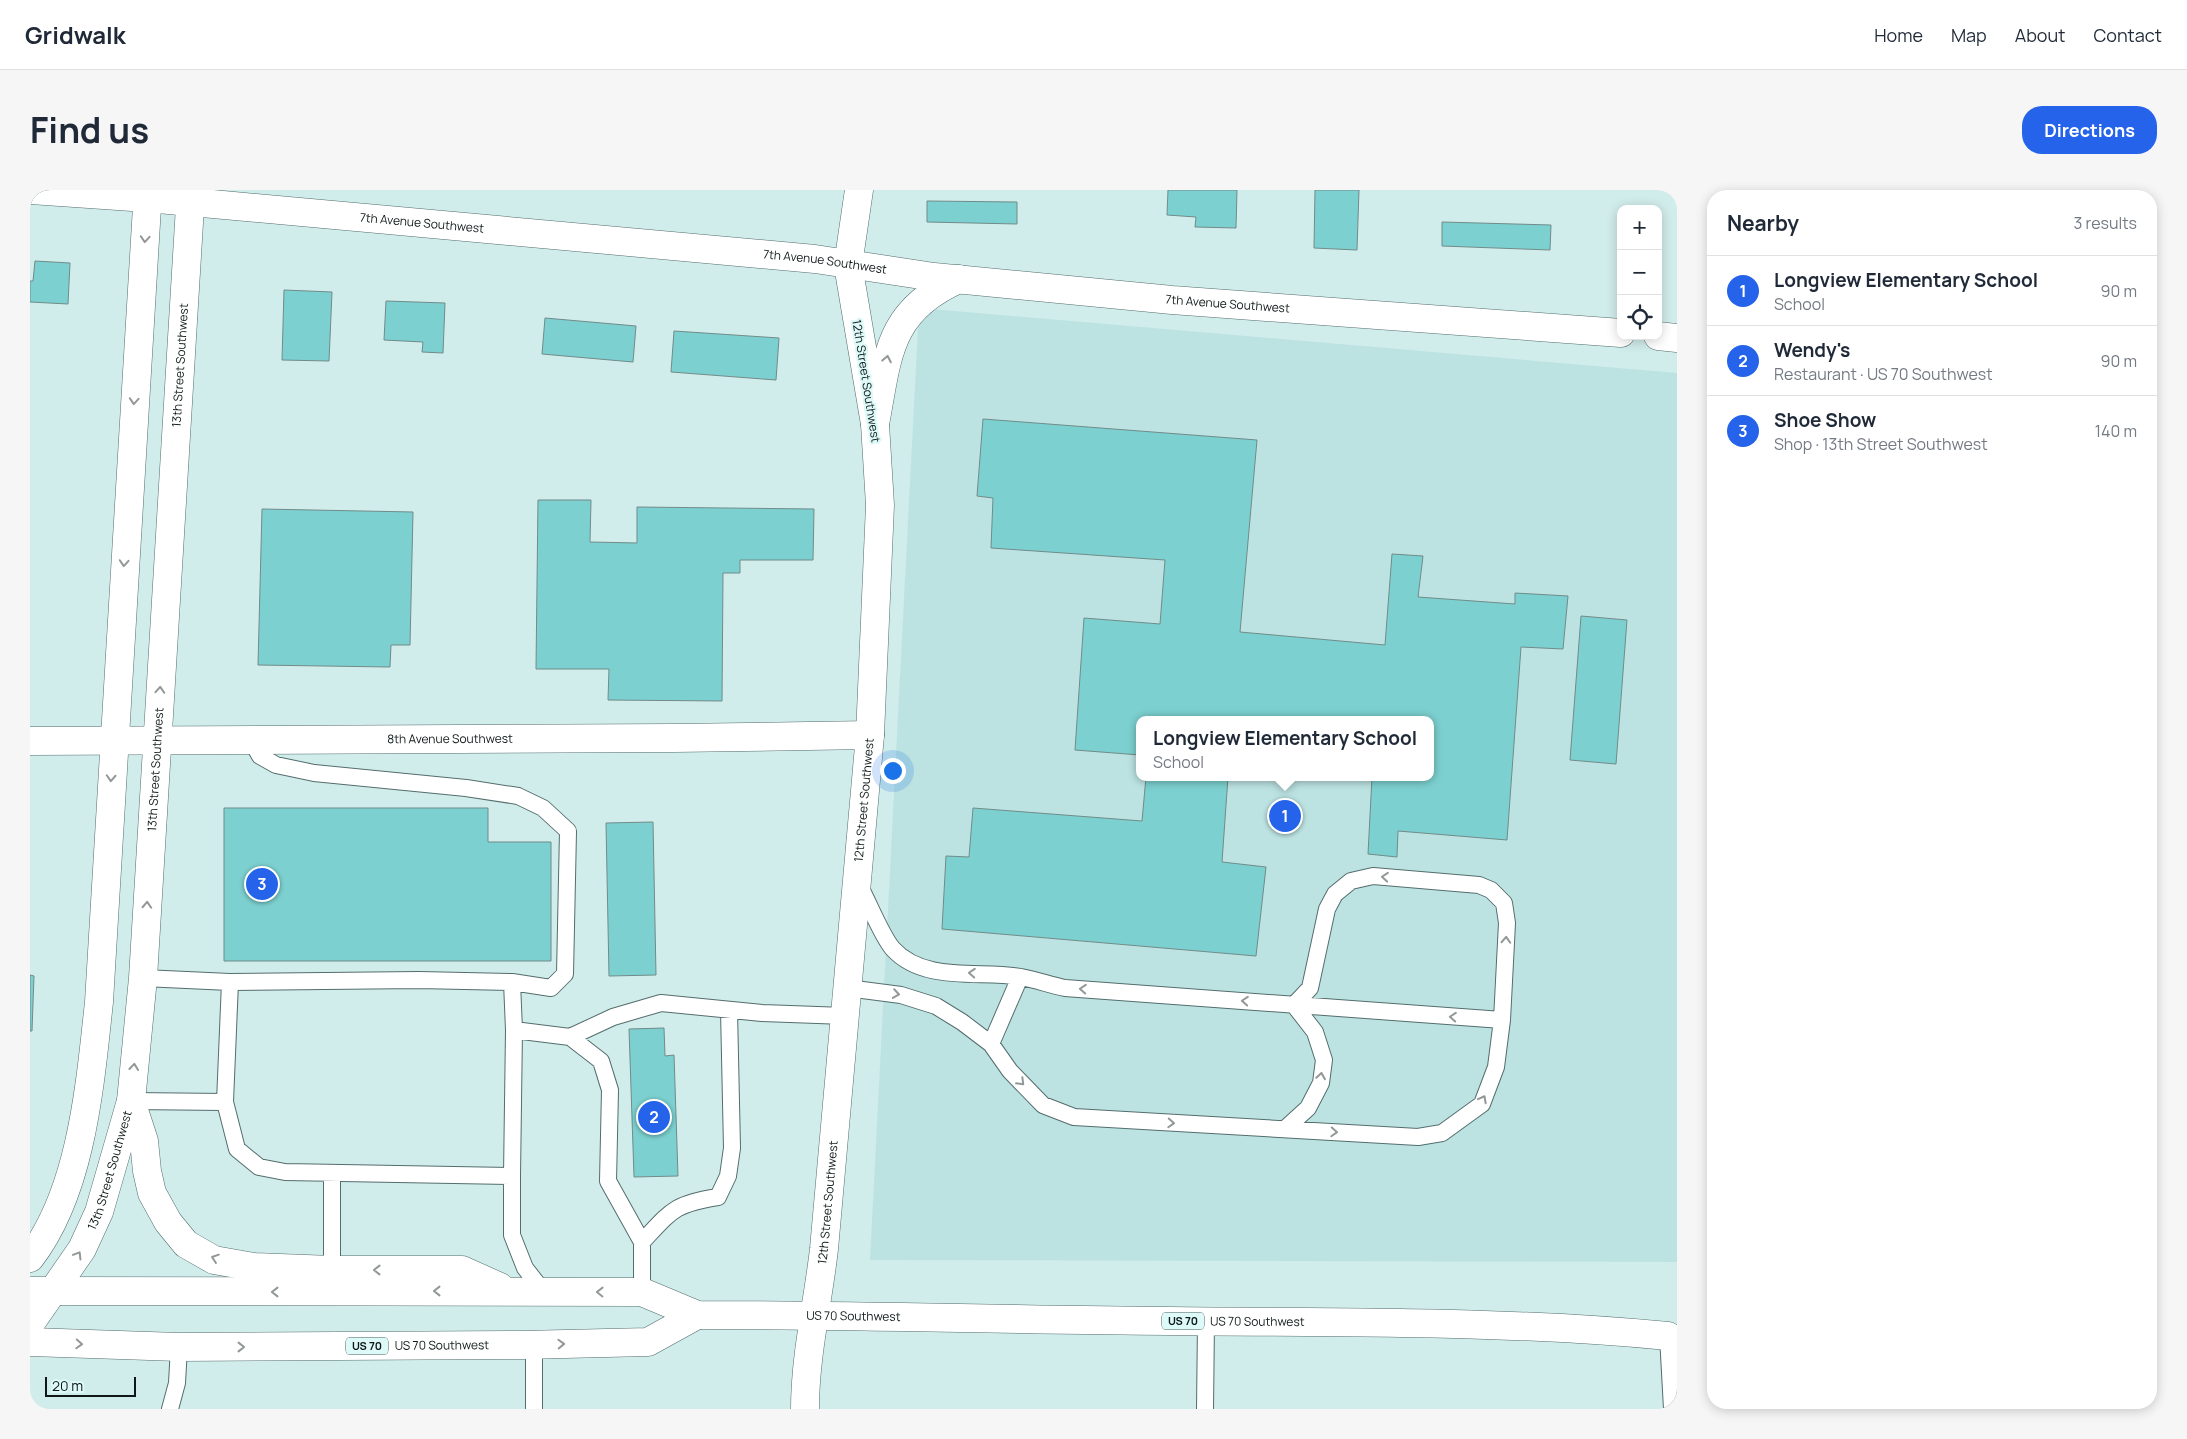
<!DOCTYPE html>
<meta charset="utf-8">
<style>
body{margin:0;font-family:Manrope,sans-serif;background:#f6f6f7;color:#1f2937}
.controls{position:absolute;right:15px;top:15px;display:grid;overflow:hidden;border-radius:10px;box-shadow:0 2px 12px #0003}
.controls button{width:45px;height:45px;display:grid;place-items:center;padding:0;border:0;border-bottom:1px solid #e0e1e3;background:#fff;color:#1f2937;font:25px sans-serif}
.scale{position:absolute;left:15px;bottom:12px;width:91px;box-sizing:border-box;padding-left:5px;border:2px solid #0e1818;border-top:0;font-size:14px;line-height:18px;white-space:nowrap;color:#0e1818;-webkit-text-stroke:4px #ddf9f8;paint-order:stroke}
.you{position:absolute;left:862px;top:580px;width:18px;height:18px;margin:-12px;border:4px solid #fff;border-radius:50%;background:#1a73e8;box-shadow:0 0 0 8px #1a73e833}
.badge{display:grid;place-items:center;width:32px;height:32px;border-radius:50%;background:#2563eb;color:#fff;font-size:16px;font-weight:700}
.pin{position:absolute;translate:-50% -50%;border:2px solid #fff;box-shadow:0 1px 5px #0006}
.popup{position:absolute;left:1106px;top:526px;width:298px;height:65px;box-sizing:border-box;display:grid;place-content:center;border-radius:10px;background:#fff;filter:drop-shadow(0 1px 4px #0005);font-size:16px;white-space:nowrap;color:#747a83}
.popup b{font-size:19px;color:#1f2937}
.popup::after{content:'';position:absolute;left:50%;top:100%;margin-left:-10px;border:10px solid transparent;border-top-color:#fff}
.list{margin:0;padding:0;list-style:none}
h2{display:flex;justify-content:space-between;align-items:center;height:65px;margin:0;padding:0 20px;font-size:21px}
h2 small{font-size:16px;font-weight:400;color:#747a83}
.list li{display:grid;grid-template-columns:32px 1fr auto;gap:15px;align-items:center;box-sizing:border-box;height:70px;padding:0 20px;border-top:1px solid #e0e1e3}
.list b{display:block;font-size:19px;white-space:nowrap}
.list p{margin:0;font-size:16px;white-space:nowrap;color:#747a83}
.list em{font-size:16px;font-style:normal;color:#747a83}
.icon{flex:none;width:28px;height:28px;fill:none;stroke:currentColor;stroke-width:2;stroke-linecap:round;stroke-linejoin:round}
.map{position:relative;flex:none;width:1647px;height:1219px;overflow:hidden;border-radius:20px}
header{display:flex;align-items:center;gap:30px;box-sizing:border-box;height:70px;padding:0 25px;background:#fff;border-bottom:1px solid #e0e1e3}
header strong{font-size:24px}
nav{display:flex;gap:28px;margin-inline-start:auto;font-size:18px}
.intro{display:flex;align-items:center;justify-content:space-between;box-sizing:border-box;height:120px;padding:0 30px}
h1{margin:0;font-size:35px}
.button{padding:12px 22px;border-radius:20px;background:#2563eb;color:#fff;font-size:18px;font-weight:700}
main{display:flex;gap:30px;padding:0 30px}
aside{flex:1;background:#fff;border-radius:20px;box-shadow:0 2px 12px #0003}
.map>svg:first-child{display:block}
</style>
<header>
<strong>Gridwalk</strong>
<nav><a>Home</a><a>Map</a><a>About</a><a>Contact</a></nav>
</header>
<div class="intro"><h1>Find us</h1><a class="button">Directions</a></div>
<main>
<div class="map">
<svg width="1647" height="1219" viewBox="0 0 1647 1219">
<rect width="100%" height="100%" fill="#d0eceb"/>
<path fill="#bce3e2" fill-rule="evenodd" d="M 889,118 L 1647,183 L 1647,1072 L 840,1070 ZM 1110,530 L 1400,530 L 1400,587 L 1110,587 Z"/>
<path fill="#7cd1d0" stroke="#718b8a" d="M 1138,0 L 1207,0 L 1206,38 L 1165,37 L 1166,27 L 1137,25 Z
M 1285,0 L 1329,0 L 1327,60 L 1284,58 Z
M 897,11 L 987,12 L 987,34 L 897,32 Z
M 1412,32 L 1521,35 L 1520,60 L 1412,56 Z
M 5,71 L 40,73 L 38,114 L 0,112 L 0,91 L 3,91 Z
M 254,100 L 302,102 L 299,171 L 252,170 Z
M 356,111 L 415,113 L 413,163 L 392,162 L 393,152 L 354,150 Z
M 515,128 L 606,136 L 603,172 L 512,164 Z
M 644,141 L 749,148 L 746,190 L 641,182 Z
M 953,229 L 1227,250 L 1210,442 L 1355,455 L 1362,364 L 1393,366 L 1388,407 L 1485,414 L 1485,403 L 1538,406 L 1533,459 L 1491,457 L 1477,650 L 1368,641 L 1367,667 L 1338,664 L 1342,587 L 1400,587 L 1400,530 L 1110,530 L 1110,565 L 1045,560 L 1054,428 L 1130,434 L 1135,370 L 961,358 L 963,308 L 947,306 Z
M 508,310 L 561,310 L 560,352 L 607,353 L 607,317 L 784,319 L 783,370 L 710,370 L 710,383 L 693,383 L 692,511 L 578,510 L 579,479 L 506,479 Z
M 232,319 L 383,322 L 380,455 L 361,455 L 360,477 L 228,475 Z
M 1551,426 L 1597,430 L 1586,574 L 1540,570 Z
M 1116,587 L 1198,587 L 1192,672 L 1236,677 L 1226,766 L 912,739 L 916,666 L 939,667 L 943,618 L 1112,631 Z
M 194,618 L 458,618 L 458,652 L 521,652 L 521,771 L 194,771 Z
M 623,632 L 626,785 L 579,786 L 576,633 Z
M 0,785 L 4,786 L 2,841 L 0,841 Z
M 634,838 L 635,866 L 644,865 L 648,986 L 604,987 L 599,839 Z"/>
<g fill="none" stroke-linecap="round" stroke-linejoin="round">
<g stroke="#546d6d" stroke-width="18">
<path id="lane" d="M 221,550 L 230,566 L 246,575 L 284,583 L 436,598 L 488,606 L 513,618 L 538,641 L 535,784 L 521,798 L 482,792
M 829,695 C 838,711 852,747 863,759 C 894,793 950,780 991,787 C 1006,790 1021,795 1035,798 L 1472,830
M 113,788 L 200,792
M 817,798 L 871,805 L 906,816 L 932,832 L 961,854 L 980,881 L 1013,915 L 1044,927 L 1388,947 L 1412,943 L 1452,914 L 1466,877 L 1472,830 L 1477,733 L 1474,713 L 1461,700 L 1449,695 L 1343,686 L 1321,691 L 1305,704 L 1297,719 L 1280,798 L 1264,815
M 484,840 L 540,847 L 571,871 L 580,900 L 578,991 L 612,1052 L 612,1102
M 540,847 L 583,827 L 631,813 L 732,823 L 815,826
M 961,854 L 990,787
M 101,911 L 195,912 L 207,959 L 229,977 L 255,982 L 482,986 L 482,1045 L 495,1078 L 513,1101
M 195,912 L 200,792 L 389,790 L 482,792 L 484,840 L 482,986
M 1255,939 L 1278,918 L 1291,893 L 1294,870 L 1285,842 L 1264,815
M 612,1052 C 642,1020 644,1014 688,1007 L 698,986 L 702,958 L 699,820
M 302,1080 L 302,983
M 1638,1146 L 1642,1219
M 504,1155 L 504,1219
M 140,1219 L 147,1193 L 149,1157
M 1175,1219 L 1176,1132"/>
</g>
<g stroke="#546d6d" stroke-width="29">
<g id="street">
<path d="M 0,0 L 117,8"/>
<path id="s1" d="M 0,551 L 645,548 L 840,545"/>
<path id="s2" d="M 775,1219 C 775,1165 788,1112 794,1059 L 840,545 L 850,315 L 845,234 L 818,75 L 829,0"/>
</g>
</g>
<g stroke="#546d6d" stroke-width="29">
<g id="secondary">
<path id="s3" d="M 117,8 L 785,69 L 904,87 L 1142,110 L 1591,143"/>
<path d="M 1628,146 L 1647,148"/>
<path d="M 845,234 C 858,166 857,121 929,89"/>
</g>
</g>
<g stroke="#546d6d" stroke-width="29">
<g id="primary">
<path d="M 101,911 L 114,951 L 117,981 L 122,1003 L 138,1032 L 156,1054 L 184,1070 L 224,1077 L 302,1080 L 432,1080 L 470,1097"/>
<path d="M 0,1068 C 52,1001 60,894 69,812 L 118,0"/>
<path id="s4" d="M 0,1101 L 612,1102 L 667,1125 C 825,1125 982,1130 1140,1131 C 1306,1133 1472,1130 1638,1146 L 1647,1152"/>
<path id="s5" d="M 0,1134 L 52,1059 L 69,1022 L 101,911 L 113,788 L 161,0"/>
<path id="s6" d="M 0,1152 L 149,1157 L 493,1155 L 618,1152 L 667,1125"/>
</g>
</g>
<use href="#lane" stroke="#fff" stroke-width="16"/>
<use href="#street" stroke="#fff" stroke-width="28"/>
<use href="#secondary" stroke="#fff" stroke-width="28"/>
<use href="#primary" stroke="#fff" stroke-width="28"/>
</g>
<defs><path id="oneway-chevron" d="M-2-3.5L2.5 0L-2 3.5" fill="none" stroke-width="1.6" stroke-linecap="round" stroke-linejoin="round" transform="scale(1.25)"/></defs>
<g stroke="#939797">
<use href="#oneway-chevron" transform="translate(115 49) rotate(94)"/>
<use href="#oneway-chevron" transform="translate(857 169) rotate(-79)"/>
<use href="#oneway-chevron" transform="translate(104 211) rotate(94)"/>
<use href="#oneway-chevron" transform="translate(94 373) rotate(94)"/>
<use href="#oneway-chevron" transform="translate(130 500) rotate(-86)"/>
<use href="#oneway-chevron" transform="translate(81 588) rotate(93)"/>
<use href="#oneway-chevron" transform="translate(1355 687) rotate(-175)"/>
<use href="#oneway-chevron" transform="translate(117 715) rotate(-87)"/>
<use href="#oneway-chevron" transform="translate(1476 750) rotate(-87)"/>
<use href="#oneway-chevron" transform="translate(942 783) rotate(-176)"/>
<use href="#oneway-chevron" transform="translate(1053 799) rotate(-176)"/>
<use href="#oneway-chevron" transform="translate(866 804) rotate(9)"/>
<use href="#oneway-chevron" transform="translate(1215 811) rotate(-176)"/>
<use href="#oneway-chevron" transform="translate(1423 827) rotate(-176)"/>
<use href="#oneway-chevron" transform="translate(104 877) rotate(-84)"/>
<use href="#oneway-chevron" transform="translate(1291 886) rotate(-81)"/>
<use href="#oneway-chevron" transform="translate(991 892) rotate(45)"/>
<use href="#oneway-chevron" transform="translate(1453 909) rotate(-62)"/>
<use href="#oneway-chevron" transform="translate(1141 933) rotate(3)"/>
<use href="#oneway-chevron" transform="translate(1304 942) rotate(3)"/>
<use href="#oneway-chevron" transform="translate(48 1065) rotate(-59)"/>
<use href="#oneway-chevron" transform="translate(185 1068) rotate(-161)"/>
<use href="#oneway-chevron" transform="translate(347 1080) rotate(-180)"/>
<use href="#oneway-chevron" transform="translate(407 1101) rotate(180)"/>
<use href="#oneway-chevron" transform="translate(245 1102) rotate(180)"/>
<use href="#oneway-chevron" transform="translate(570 1102) rotate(-179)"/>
<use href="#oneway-chevron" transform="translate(49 1154) rotate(3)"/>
<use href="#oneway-chevron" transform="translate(531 1154) rotate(-2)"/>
<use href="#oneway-chevron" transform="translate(211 1157)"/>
</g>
<g text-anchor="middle" stroke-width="4.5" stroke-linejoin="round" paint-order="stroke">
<g fill="#ddf9f8" stroke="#4c5c5b" stroke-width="1">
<rect x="1132" y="1122.5" width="42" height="17" rx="4"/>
<rect x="316" y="1147.5" width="42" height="17" rx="4"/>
</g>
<g font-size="11" font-weight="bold" fill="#0e1818">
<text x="1153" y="1135">US 70</text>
<text x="337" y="1160">US 70</text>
</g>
<g font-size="12" fill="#0e1818" stroke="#ddf9f8">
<text dy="4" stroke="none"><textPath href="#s3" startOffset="276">7th Avenue Southwest</textPath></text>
<text dy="4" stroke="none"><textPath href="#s3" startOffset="681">7th Avenue Southwest</textPath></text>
<text dy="4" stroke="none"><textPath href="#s3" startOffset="1086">7th Avenue Southwest</textPath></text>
<text dy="4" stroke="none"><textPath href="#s5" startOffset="985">13th Street Southwest</textPath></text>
<text transform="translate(836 191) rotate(81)" y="4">12th Street Southwest</text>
<text dy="4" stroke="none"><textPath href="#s1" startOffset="420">8th Avenue Southwest</textPath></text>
<text dy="4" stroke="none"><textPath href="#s5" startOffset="580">13th Street Southwest</textPath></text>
<text dy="4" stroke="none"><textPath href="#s2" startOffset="612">12th Street Southwest</textPath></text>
<text dy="4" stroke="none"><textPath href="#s5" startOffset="175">13th Street Southwest</textPath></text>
<text dy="4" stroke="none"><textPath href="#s2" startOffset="208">12th Street Southwest</textPath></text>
<text dy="4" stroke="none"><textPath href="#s4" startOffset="828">US 70 Southwest</textPath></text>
<text dy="4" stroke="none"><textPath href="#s4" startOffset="1232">US 70 Southwest</textPath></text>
<text dy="4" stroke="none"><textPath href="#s6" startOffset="412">US 70 Southwest</textPath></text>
</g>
</g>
</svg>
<div class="controls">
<button>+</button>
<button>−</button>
<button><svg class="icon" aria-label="locate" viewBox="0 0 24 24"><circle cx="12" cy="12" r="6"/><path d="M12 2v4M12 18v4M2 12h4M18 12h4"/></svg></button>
</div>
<div class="scale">20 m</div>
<div class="you"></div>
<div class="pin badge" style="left:1255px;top:626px">1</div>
<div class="popup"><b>Longview Elementary School</b>School</div>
<div class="pin badge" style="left:624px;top:927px">2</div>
<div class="pin badge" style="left:232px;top:694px">3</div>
</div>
<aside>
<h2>Nearby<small>3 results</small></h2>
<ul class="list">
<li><span class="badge">1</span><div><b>Longview Elementary School</b><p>School</p></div><em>90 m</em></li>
<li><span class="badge">2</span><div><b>Wendy's</b><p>Restaurant · US 70 Southwest</p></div><em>90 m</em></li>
<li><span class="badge">3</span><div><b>Shoe Show</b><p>Shop · 13th Street Southwest</p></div><em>140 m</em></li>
</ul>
</aside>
</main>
